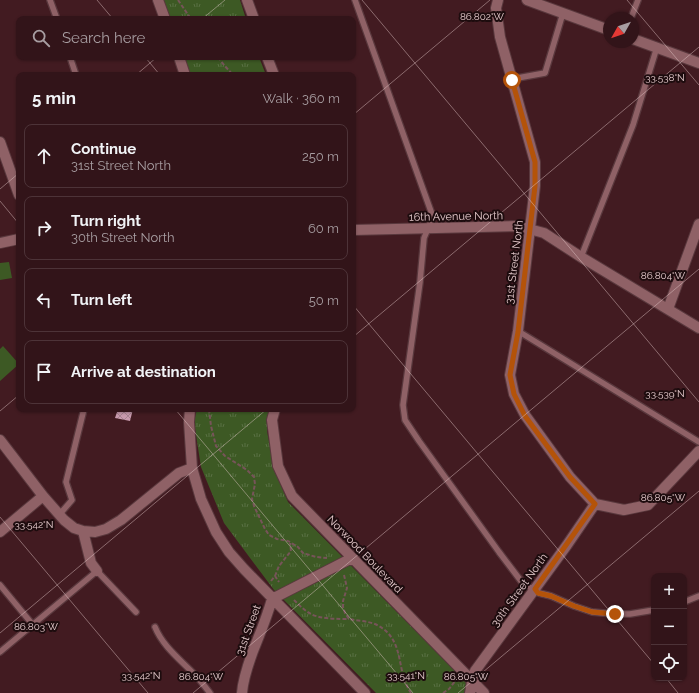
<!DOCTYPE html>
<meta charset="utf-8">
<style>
body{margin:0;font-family:Raleway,sans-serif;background:#3d2126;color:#f1f3f6}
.controls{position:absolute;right:12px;bottom:12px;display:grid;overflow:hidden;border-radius:8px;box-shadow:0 1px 3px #0004}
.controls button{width:36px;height:36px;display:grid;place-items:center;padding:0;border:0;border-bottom:1px solid #4d3338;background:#321419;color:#f1f3f6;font:20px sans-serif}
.compass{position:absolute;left:603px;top:12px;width:36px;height:36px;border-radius:50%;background:#321419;box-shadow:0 1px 3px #0004;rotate:230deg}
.stop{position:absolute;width:12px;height:12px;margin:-9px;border:3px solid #b45309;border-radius:50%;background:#fff}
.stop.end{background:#b45309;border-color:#fff;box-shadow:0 1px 4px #0008}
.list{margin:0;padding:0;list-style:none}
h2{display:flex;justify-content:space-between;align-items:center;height:52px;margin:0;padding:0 16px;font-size:17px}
h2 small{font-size:13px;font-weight:400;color:#a89ea2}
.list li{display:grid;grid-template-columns:26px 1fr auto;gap:12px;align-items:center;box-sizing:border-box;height:64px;margin:0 8px 8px;padding:0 8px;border:1px solid #4d3338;border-radius:8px}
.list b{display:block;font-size:15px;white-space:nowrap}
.list p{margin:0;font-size:13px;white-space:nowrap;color:#a89ea2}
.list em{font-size:13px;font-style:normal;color:#a89ea2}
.icon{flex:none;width:22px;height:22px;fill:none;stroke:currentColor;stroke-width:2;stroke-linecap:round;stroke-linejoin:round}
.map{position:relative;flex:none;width:699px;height:693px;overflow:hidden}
.search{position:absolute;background:#321419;box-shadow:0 1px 3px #0004;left:16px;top:16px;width:340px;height:44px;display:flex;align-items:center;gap:10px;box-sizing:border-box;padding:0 14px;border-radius:8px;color:#a89ea2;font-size:15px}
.panel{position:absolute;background:#321419;box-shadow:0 1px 3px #0004;left:16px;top:72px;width:340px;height:340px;border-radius:8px}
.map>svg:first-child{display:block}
</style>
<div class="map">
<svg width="699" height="693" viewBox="0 0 699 693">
<defs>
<pattern id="grass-tufts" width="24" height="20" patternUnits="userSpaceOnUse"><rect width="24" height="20" fill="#3d5924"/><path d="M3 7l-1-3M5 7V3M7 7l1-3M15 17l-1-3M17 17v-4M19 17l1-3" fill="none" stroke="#597043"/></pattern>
<pattern id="building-cross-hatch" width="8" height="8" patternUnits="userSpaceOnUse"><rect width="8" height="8" fill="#c89aad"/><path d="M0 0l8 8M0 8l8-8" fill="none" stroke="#a78391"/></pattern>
</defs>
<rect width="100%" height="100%" fill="#421b21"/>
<path fill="url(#grass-tufts)" d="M 161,0 L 240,0 L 246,19 L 168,19 Z
M 182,57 L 259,57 L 266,75 L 189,75 Z
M 197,409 L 270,409 L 267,431 L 275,472 L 288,502 L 477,693 L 376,693 L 274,590 L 224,523 L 201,467 L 194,422 Z"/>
<path fill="#3d5924" d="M 9,262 L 12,278 L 0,280 L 0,263 Z
M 3,346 L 19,364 L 0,381 L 0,349 Z"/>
<path fill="url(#building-cross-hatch)" d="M 118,409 L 133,409 L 130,421 L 115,418 Z"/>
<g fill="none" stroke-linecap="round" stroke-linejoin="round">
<g stroke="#59383d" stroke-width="8">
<path id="service" d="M 50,0 L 57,19
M 355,0 L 433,217 L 424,238 L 420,282 L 403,405 L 405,420 L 419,441 L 499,552 L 524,585 L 535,589 L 539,593 L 551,596 L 574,606 L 592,612 L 615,614 L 630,614 L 654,610
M 631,18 L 638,0
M 70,57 L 76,75
M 512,79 L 545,73 L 563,13
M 581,257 L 633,125 L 657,47
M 518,331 L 699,442
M 59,515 L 72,500 L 66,482 L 84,409
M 0,585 L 33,625
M 684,602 L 699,596
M 155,627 C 163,647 182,661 196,676 C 201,681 205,687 210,693
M 0,652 L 97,571 L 136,612"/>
</g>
<g stroke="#59383d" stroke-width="12">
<path id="minor" d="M 158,0 L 165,19
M 247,0 L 254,19
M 498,0 L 496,8 L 500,37 L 535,162 L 535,186 L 518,331 L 510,375 L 514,394 L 525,415 L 570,477 L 595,504
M 527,0 L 609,30
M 633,39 L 699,63
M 179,57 L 185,75
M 267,57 L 274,75
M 0,142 L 19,195
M 353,230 L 518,226 L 544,233 L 581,257 L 699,328
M 0,243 L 19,239
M 668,309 L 699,224
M 190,409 L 189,422 L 192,468 L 201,499 L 216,532 L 229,552 L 244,569 L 365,693
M 275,409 L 272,420 L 278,466 L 292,496 L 484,693
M 0,440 L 43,496 L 64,520 L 74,528 L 83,531 L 95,532 L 106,529 L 121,520 L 179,473 L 192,468
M 595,504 L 624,510 L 648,505 L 699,451
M 83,531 L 91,563 L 97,571
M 0,532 L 43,496
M 242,693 C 243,678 248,665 253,651 C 260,634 267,617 272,599 L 352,558
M 470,693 L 473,676 L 475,671 L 567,545 L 595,504"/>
</g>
<path stroke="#775459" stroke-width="2" stroke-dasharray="4 2" stroke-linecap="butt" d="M 178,0 L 191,19
M 218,57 L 224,65 L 233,75
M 209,409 L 211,426 L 216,446 L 225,456 L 247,470 L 254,477 L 255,484 L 252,499 L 254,506 L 265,529 L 269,535 L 277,539 L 288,541 L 298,547 L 303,553 L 316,557 L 327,558
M 344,575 L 347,588 L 343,601 L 343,607 L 345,613 L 349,619 C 358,621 369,621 377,625 C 406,640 395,670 411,693
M 275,576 L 279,566 L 291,551 L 290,543
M 271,581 L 275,576 L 279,582
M 294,600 C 299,605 305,611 311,614 C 320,619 339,619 349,619
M 443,693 L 449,689 L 456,680"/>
<use href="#service" stroke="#8f6166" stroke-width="5.5"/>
<use href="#minor" stroke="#8f6166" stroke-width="10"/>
</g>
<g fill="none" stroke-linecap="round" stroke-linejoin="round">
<path stroke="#b45309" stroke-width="5" d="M 512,80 L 535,162 L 535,186 L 518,332 L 510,375 L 514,394 L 525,416 L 570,477 L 595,504 L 535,589 L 538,593 L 551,596 L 574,606 L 592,612 L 615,614"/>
</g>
<path fill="none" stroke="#e6cbcd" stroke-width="1" stroke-opacity="0.45" d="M 97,0 L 113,19M 362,0 L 699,402M 627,0 L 699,85M 202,19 L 225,0M 145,57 L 160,75M 136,75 L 157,57M 353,115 L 490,0M 0,189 L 19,173M 0,201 L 19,224M 353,305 L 654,664M 353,337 L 699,47M 175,409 L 413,693M 0,411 L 19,395M 0,517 L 148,693M 0,633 L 267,409M 666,678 L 678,693M 193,693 L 699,269M 458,693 L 699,491"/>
<g text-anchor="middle" stroke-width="4" stroke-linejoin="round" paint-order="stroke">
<g font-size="11" fill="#e6cbcd" stroke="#1d0c0e">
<text transform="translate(456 216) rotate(-1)" y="4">16th Avenue North</text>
<text transform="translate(514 262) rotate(-83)" y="4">31st Street North</text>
<text transform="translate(365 554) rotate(46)" y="4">Norwood Boulevard</text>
<text transform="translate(519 590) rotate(-54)" y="4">30th Street North</text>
<text transform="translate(248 630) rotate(-70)" y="4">31st Street</text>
</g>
</g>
<g font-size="10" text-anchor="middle" fill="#e6cbcd" stroke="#1d0c0e" stroke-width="4" stroke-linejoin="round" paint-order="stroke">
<text x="482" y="20">86.802°W</text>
<text x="665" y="81">33.538°N</text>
<text x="663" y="279">86.804°W</text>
<text x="665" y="397">33.539°N</text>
<text x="663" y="501">86.805°W</text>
<text x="34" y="528">33.542°N</text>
<text x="36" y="630">86.803°W</text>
<text x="141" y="679">33.542°N</text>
<text x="406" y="679">33.541°N</text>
<text x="201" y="680">86.804°W</text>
<text x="466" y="680">86.805°W</text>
</g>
</svg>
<div class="controls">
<button>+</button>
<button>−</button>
<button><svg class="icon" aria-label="locate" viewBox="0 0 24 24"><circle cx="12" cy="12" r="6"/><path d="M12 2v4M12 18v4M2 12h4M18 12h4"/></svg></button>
</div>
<svg class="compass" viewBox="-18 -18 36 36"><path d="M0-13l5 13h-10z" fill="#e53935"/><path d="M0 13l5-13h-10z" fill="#a89ea2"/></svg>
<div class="stop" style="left:512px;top:80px"></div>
<div class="stop end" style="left:615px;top:614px"></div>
<div class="search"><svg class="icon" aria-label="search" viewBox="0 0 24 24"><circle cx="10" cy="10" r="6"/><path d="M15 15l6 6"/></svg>Search here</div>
<section class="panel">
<h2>5 min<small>Walk · 360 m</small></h2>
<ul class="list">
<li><svg class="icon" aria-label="ahead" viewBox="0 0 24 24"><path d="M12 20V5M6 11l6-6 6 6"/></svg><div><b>Continue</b><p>31st Street North</p></div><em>250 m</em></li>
<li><svg class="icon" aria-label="right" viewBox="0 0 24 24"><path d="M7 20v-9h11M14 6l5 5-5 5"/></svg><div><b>Turn right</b><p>30th Street North</p></div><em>60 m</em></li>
<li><svg class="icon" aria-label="left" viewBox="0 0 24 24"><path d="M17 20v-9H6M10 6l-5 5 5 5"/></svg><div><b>Turn left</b></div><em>50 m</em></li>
<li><svg class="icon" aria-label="arrive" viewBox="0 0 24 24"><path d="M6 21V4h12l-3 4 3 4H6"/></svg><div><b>Arrive at destination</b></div></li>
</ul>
</section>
</div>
